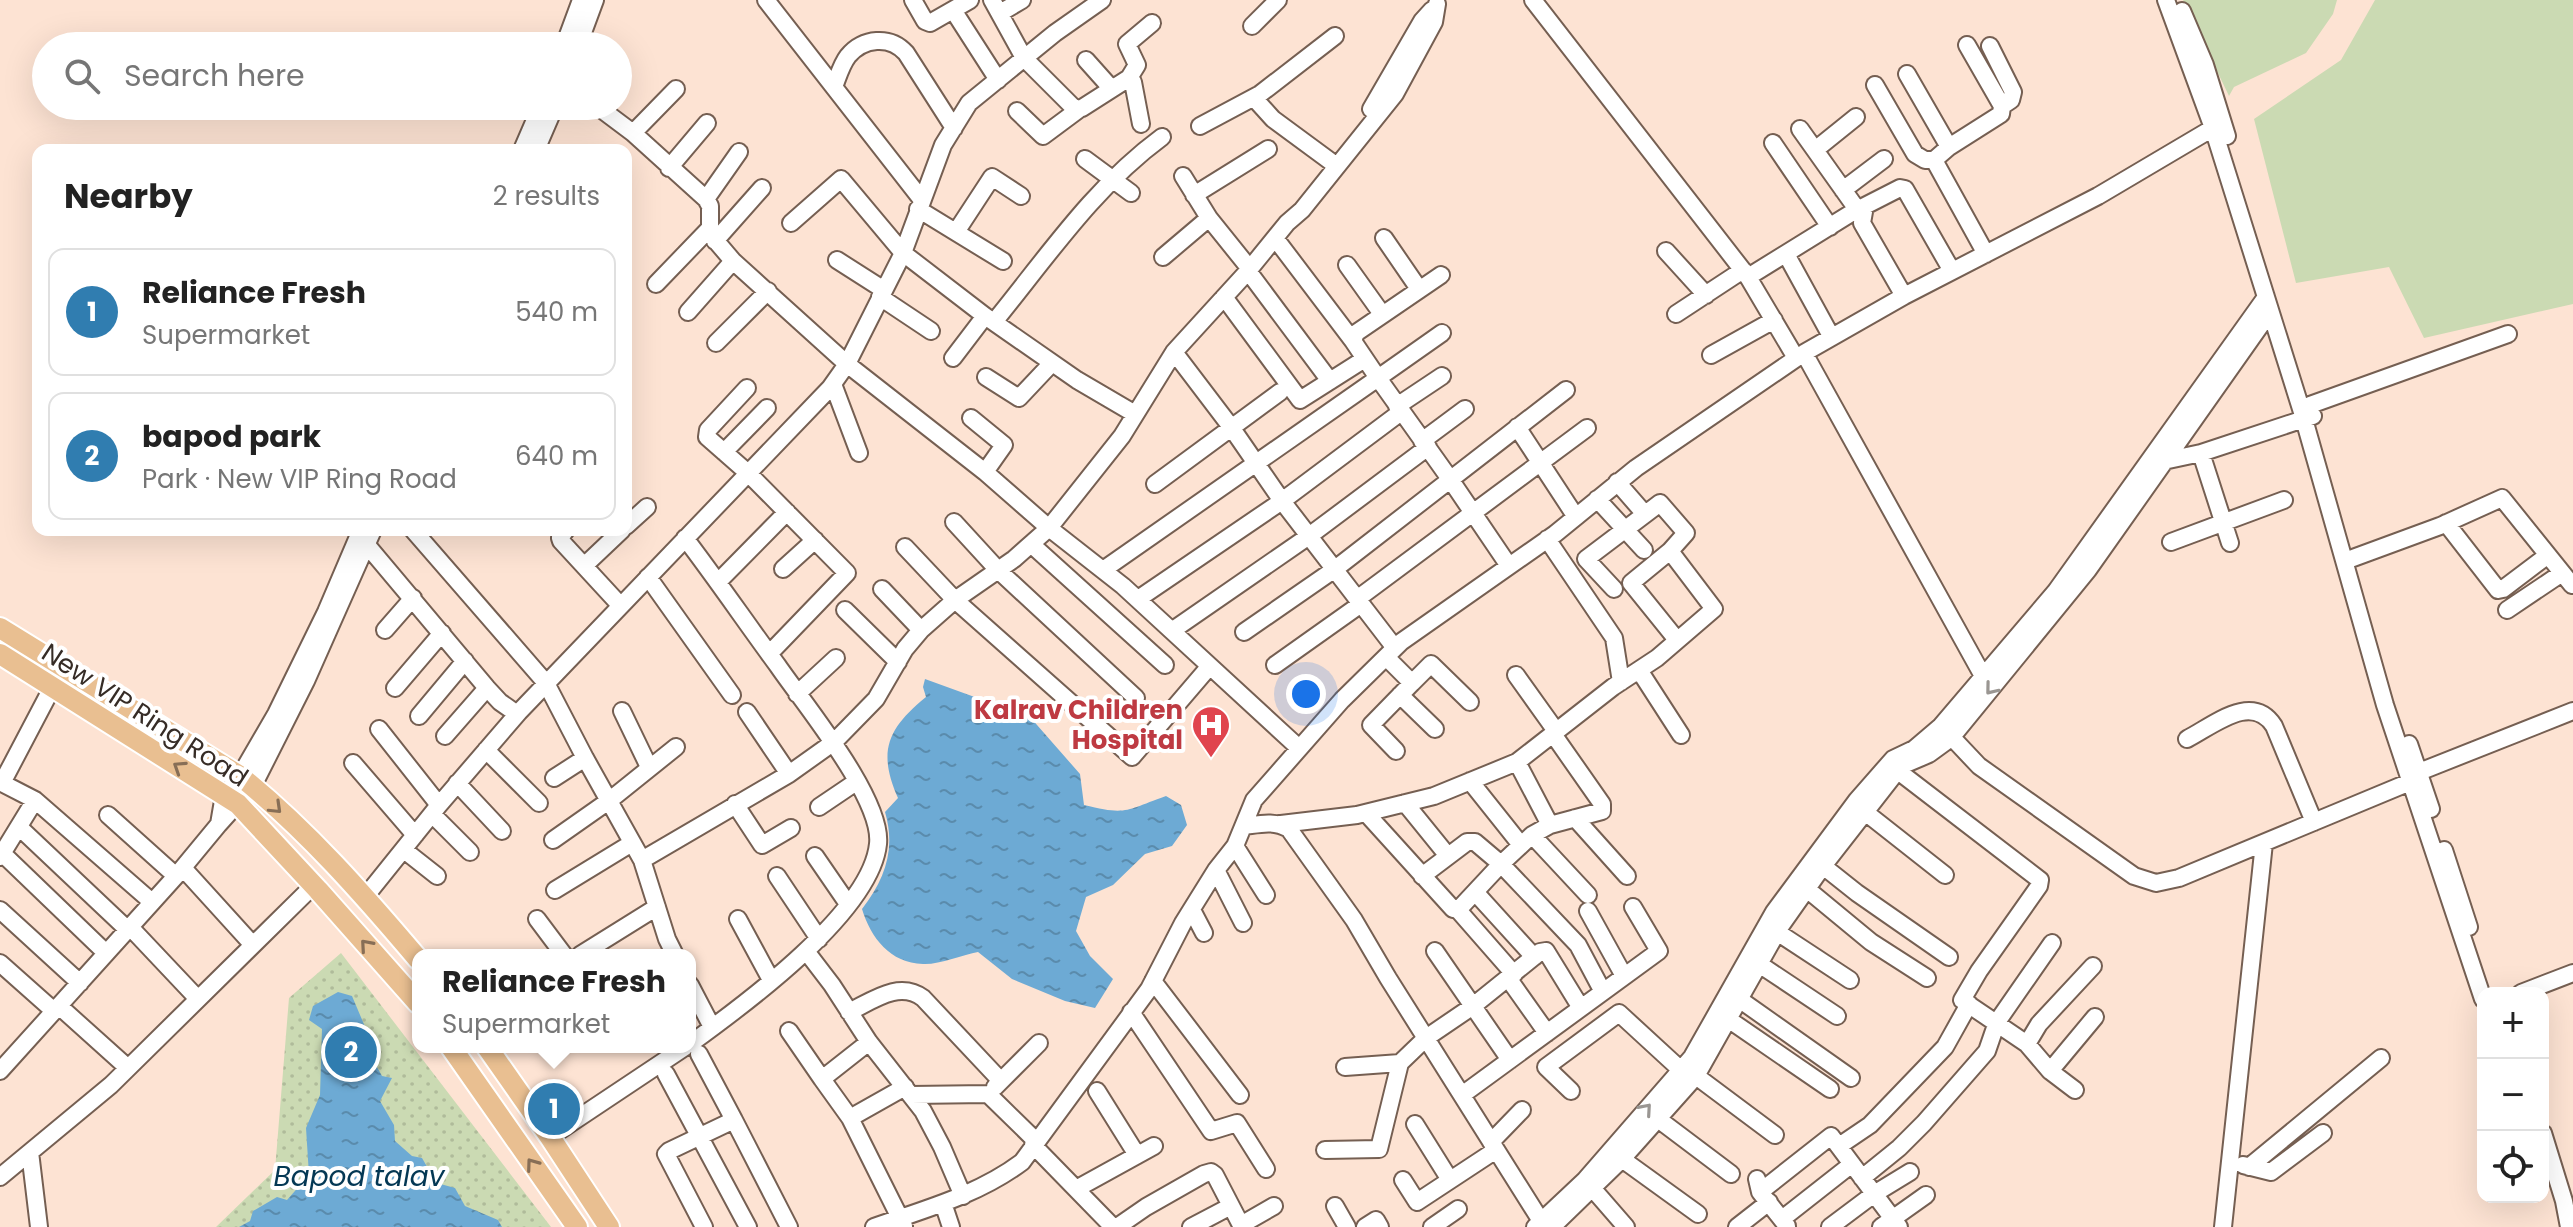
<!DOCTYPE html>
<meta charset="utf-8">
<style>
body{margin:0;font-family:Poppins,sans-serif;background:#f2f2f2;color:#222}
.controls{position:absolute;right:24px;bottom:24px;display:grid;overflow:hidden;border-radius:16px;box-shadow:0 8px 32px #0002}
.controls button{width:72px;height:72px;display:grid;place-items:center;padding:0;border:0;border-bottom:2px solid #e0e0e0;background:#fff;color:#222;font:40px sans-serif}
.you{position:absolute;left:1306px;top:694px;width:28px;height:28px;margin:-20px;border:6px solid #fff;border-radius:50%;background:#1a73e8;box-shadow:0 0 0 12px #1a73e833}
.badge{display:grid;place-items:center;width:52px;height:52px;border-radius:50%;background:#307db0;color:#fff;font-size:26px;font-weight:700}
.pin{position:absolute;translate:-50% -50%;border:4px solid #fff;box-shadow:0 2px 8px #0006}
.popup{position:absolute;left:412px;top:949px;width:284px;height:104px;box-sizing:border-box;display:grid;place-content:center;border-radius:16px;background:#fff;filter:drop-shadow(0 2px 6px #0005);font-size:26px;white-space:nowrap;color:#767676}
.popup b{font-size:30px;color:#222}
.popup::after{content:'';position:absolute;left:50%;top:100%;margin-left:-16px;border:16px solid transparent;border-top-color:#fff}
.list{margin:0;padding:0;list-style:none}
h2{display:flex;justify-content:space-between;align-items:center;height:104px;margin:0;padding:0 32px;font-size:34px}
h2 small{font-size:26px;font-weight:400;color:#767676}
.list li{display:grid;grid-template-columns:52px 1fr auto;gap:24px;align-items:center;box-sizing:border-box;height:128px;margin:0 16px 16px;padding:0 16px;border:2px solid #e0e0e0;border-radius:16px}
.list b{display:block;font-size:30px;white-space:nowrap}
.list p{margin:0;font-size:26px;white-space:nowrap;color:#767676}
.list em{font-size:26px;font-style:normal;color:#767676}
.icon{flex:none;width:44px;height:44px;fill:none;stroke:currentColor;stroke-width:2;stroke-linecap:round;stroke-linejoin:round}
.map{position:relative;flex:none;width:2573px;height:1227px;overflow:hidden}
.search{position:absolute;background:#fff;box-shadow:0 8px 32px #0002;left:32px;top:32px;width:600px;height:88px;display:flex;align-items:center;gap:20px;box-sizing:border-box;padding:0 28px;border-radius:44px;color:#767676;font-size:30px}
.panel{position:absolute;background:#fff;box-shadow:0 8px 32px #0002;left:32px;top:144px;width:600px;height:392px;border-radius:16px}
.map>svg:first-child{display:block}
</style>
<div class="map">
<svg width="2573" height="1227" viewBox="0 0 2573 1227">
<defs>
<pattern id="park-dots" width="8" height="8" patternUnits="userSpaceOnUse" patternTransform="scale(2)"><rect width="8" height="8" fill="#cbdab3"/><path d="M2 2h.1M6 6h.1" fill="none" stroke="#afbb9a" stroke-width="1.8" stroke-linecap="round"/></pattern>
<pattern id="water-ripples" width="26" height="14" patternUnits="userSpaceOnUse" patternTransform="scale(2)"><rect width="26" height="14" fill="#6daad4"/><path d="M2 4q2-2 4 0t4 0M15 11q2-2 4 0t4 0" fill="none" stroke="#5a8bac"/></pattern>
</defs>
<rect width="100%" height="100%" fill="#fde3d3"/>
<path fill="#cbdab3" d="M 2183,0 L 2337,0 L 2333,14 L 2306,53 L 2234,87 L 2229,96 Z
M 2375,0 L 2573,0 L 2573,304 L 2424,338 L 2389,267 L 2296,283 L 2254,119 L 2341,60 Z"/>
<path fill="url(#park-dots)" d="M 341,953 L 551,1227 L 216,1227 L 275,1170 L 289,998 Z"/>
<path fill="url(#water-ripples)" d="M 925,679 L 1030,717 L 1080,774 L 1084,805 C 1128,816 1126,810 1166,796 L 1181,805 L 1187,825 L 1172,846 L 1145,854 L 1113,885 L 1086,897 L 1076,931 L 1090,956 L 1113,979 L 1095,1008 L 1065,1001 L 1012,979 L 978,952 C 963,955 938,965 923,964 C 890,963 871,938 862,909 C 885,879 896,849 885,812 L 898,798 C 877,751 888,728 926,697 L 923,687 Z
M 338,992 L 352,996 L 374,1048 L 372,1058 L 382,1076 L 392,1078 L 380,1101 L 394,1125 L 395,1141 L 412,1156 L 422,1158 L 429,1170 L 426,1180 L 455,1188 L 465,1206 L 498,1220 L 502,1227 L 239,1227 L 250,1221 L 253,1211 L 277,1197 L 287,1200 L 309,1175 L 306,1128 L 320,1095 L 322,1029 L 309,1020 L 313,1006 Z"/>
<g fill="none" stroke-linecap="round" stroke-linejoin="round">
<g stroke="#755f52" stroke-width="20">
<path id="minor" d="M 766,0 L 922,200
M 913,0 L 925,21 L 930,23 L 970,0
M 992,0 L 1024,58 L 1075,109 L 1082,108 L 1129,78 L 1133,82 L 1141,124
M 1533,0 L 1748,277 L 1796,358
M 2166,0 L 2213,128 L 2302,412 L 2385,705 L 2483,999
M 953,10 L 998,80
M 2182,11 L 2205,65 L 2227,136
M 1000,13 L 1022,0
M 1252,26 L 1278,0
M 1967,45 L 2002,106 L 2001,114 L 1949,147 L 1934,160 L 1986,254
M 564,46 L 581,0
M 578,46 L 595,0
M 1990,46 L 2013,92 L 2011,100 L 2002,106
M 1086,60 L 1111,88
M 1907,74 L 1949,147
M 1129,78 L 1137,65 L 1127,44 L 1152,23
M 1875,85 L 1915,154 L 1925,160 L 1934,160
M 834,87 C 838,77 841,65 848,56 C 863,38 890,35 906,53 L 954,128
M 1254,98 L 1273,119 L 1330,161
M 1371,109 L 1422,21 L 1432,10
M 1017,111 L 1043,136 L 1078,110
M 1200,126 L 1260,94 L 1335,36
M 633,133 L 676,89
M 1773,143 L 1830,227
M 522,150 L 541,106
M 536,150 L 555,106
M 1815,150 L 1856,117
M 1085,159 L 1131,193
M 669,168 L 707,123
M 1183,176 L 1209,218 L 1250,269
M 1843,190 L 1884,159
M 1194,195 L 1268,149
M 706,199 L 739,152
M 1865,206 L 1862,223 L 1904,296
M 918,209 L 1003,261
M 1853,212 L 1900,188 L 1905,189 L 1952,271
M 791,223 L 841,179 L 903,253 L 985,316 L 1077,380 L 1135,414
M 956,232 L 992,177 L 1021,196
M 1275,238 L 1353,341
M 1384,238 L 1419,289
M 715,241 L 762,188
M 1666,251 L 1706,295
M 1786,254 L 1831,336
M 1163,257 L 1209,218
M 837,260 L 884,290
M 1347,265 L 1382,314
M 1248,271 L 1330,381
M 1441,275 L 1356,333 L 1353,341 L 1378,378 L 1442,333
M 1748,277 L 1853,212 L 1854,205 L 1800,129
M 656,284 L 709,229
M 880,297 L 931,331
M 1224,297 L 1300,400 L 1363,360
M 688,312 L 733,261
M 1676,314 L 1743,270
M 994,322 C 1047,257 1094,187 1162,137
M 716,343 L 768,291
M 1174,352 L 1231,427 L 1282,501 L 1395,648
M 1804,353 L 1983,676
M 1711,355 L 1774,320
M 953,358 L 985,316
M 986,377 L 1019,398 L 1052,363
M 833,384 L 859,453
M 747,388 L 708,430 L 707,437 L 748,473 L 847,573 L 769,654
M 2310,405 L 2508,334
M 1397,406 L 1442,376
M 971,418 L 1004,445 L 985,472
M 1517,427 L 1576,517
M 1422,441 L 1465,409
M 724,452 L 767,408
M 2201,453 L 2230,543
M 2159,462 L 2201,453 L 2313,416
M 1617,482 L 1644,513
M 1155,484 L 1280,392
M 1597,499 L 1644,550
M 954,522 L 998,570 L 1136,698
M 2446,523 L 2498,590 L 2503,589 L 2548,555
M 626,526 L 647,507
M 361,530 L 326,612 L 276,714 L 240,776 L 224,795 L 219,824 L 253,786 L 306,681 L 373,530
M 413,530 L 546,683 L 585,758 L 642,860 L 789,774 L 834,742 L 876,699 L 905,649 L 921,630 L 955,600 L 1014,559 L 1049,528 L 985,472 L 847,364 L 733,261 L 710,234 L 710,206 L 706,199 L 633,133 L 597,106
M 566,530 L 560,538 L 561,541 L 620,605
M 685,538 C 717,580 747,624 778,666 C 804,704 883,799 878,844 C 871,912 744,1005 690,1044
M 1547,539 L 1614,638 L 1621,682
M 2171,542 L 2284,500
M 366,544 L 487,688 L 500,702 L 517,714
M 1031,544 L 1165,665
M 905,547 L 955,600 L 1132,757 L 1209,667
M 1670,551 L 1631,583 L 1677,640
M 2353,558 L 2440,526 L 2502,498 L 2572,585
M 584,566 L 622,530
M 783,569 L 815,540
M 1103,570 L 1378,378 L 1450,479 L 1509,566
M 648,577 L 732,695
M 718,582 L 787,512
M 882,589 L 921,630
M 1138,599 L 1282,501 L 1401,412
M 1357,599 L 1587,428
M 845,610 L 898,662
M 2507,610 L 2562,573
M 385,630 L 413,598
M 1173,630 L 1309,536 L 1428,447
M 1244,632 L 1335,569 L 1566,390
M 1386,657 L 1412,683 L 1371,725 L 1396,751
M 1275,665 L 1361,604
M 1639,670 L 1681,735
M 1516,675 L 1556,731
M 1412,683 L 1431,664 L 1470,702
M 395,688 L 442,633
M 797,694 L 836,658
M 1400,695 L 1435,729
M 622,711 L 649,767
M 747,712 L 789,774
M 419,716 L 465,661
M 379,729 L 439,805
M 1945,730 L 1979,766 L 2134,876 L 2156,883 L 2179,878 L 2410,782
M 445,736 L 487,688
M 2187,739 C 2214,725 2252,692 2274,726 L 2314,822
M 2409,744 L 2431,809
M 1299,748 L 1123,586 L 1049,528 L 1122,436 L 1174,352 L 1248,271 L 1287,223 L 1302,210 L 1395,94 L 1434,22 L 1437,4
M 486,750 L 539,803
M 1517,762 L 1613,687 L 1657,658 L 1714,609 L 1670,551 L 1686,533 L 1660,503 L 1586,559 L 1614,589
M 353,763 L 415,835
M 1898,771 L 2040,880 L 2039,886 L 1979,971 L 1962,1000 L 2027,1044 L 2050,1071 L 2075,1090
M 2419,772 L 2573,711
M 554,778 L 585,758
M 1470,781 L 1521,845
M 0,782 L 35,800 L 152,902
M 2,783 L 53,686
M 457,783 L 502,831
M 1405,803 L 1448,856
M 735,804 L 762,845 L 791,828
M 819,807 L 856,782
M 1865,812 L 1945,875
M 1366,813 L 1453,909 L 1458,910 L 1514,974
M 432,814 L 470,852
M 108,815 L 176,876
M 1575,818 L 1627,876
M 1281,824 L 1357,815 L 1434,796 L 1517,762 L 1550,825 L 1532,835 L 1501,864 L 1458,910
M 1550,825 L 1602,811 L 1602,804 L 1553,734
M 1244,826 C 1260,824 1274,820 1289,829 L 1354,920 L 1388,978 L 1541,1221
M 19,827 L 128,930
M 1532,835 L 1588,895
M 553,840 L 610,800 L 676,747
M 1235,846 L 1266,895
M 404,850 L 437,876
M 2444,850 L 2469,927
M 2,853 L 106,953
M 815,856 L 848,904
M 0,857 L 35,800
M 642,860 L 667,939 L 675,955
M 1823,866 L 1857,893 L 1949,957
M 183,868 L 253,945
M 1216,870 L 1243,923
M 777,876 L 819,939
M 1422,876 L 1467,842 L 1475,842 L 1501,864 L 1578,945 L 1603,992
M 555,890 L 632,843
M 1808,890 L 1871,942 L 1927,978
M 1475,892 L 1534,957
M 365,897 L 439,805 L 519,712 L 830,388 L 847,364 L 903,253 L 943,145 L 969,103 L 1055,33 L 1102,0
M 0,910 L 80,983
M 1192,910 L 1204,933
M 1588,911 L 1624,976
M 537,919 L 564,955
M 738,919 L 771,980
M 130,927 L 198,999
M 1777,932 L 1850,980
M 806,951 L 832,985 L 869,1042 L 923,1111 L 942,1147 L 963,1196
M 1435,951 L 1510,1060
M 580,955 L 657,907
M 0,963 L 54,1011
M 1759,964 L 1837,1016
M 1508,978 L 1547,1033
M 1153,981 L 1240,1095
M 690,985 L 712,1027
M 2521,993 L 2573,973
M 1739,999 L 1851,1078
M 59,1006 L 128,1068
M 849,1012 C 872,1001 899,980 923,998 L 1001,1081
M 1131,1012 L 1211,1131 L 1237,1123 L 1266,1169
M 1728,1019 L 1830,1089
M 789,1031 L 822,1079
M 869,1042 L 822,1079 L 850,1118 L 905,1087
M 2027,1044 L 2039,1024 L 2093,966
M 699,1054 L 734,1120
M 1345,1067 L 1400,1063
M 0,1071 L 176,876 L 219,824
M 2050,1071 L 2095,1017
M 666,1074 L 748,1227
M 1696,1076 L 1775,1135
M 995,1087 L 1039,1043
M 1097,1091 L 1137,1155
M 1571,1091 L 1546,1067 L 1619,1013 L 1681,1070
M 911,1095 L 988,1094 L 1036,1141
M 1462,1095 L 1659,951 L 1633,907
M 850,1118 L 904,1226
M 1658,1119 L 1731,1174
M 1415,1124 L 1450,1180
M 2543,1133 L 2564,1201 L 2569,1227
M 550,1137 L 685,1047
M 1491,1142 L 1522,1110
M 1033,1145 L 1113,1227
M 1839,1146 L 1870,1125 L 1945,1047 L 1969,1004
M 1325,1150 L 1379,1149 L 1400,1063 L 1426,1038 L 1473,1006 L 1540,952 L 1546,951 L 1581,1008
M 30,1152 L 39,1227
M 1615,1154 L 1698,1214
M 2243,1165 L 2271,1172 L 2323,1133
M 2249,1167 L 2381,1058
M 0,1177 L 111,1085 L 314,885
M 1862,1178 L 1899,1148 L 1924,1123 L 1987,1051 L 1997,1022 L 2052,943
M 1757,1179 L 1760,1192 L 1787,1226
M 1403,1180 L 1417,1202 L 1496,1150
M 1586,1181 L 1626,1227
M 1076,1189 L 1154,1146
M 1760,1192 L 1831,1136 L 1899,1227
M 943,1203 L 951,1227
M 1335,1206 L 1347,1227
M 1782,1219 L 1852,1164
M 1241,1225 L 1274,1206
M 704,1227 L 666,1154 L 669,1151 L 734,1120 L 789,1227
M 874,1227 C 925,1209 978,1195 1022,1162 L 1149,989 L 1183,923 L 1216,870 L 1235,846 L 1254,800 L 1342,700 L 1401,642 L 1555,534 L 1636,468 L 1804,353 L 1904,296 L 2098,196 L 2213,128
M 1117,1227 L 1146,1207 L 1204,1174 L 1211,1172 L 1215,1175 L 1242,1227
M 1191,1227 L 1231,1206
M 1365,1227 L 1376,1220 L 1380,1227
M 1432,1227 L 1458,1209
M 1535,1227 L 1585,1180 L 1692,1057 L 1774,912 L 1857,800 L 1893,759 L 1914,749 L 1941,726 L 2056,591 L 2266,297
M 1552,1227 L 1622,1159 L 1696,1076 L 1780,927 L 1823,866 L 1901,766 L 1929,754 L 1951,738 L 2088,570 L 2270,312
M 1737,1227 L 1769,1202
M 1830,1227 L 1874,1194 L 1910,1172
M 1881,1227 L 1926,1195
M 2223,1227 L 2264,843"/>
</g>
<g stroke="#fff" stroke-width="24">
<path id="major" d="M 0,628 L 240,776 C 307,830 363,894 418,959
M 0,654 L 238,804 L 318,890 L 418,1003
M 451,1047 L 577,1227
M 487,1047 L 550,1137 L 609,1227"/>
</g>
<use href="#minor" stroke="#fff" stroke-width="16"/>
<use href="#major" stroke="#e9bf91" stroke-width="20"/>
</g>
<defs><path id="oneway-chevron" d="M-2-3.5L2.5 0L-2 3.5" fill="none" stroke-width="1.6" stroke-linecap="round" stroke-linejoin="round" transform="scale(2)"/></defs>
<g stroke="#9a9692">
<use href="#oneway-chevron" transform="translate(1991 689) rotate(129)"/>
<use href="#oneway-chevron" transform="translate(1646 1109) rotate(-49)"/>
</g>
<g stroke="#876e56">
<use href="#oneway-chevron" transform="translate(179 767) rotate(-147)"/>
<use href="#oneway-chevron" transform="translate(276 808) rotate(44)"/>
<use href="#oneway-chevron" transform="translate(366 945) rotate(-131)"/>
<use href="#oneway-chevron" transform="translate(532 1164) rotate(-126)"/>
</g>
<defs>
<g id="hospital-pin" transform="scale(2)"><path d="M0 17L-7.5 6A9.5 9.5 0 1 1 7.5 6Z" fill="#e0444e" stroke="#fff"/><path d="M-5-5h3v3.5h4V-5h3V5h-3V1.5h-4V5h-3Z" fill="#fff"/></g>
</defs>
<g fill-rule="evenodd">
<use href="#hospital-pin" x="1211" y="725"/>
</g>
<g text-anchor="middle" stroke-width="8" stroke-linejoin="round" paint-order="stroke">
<g font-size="26" font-weight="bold" fill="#be3a42" stroke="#fff" text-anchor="end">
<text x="1183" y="719">Kalrav Children<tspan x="1183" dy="30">Hospital</tspan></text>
</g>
<g font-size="26" fill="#362c26" stroke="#fff">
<text transform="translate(145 715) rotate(33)" y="9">New VIP Ring Road</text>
</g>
<g font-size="28" font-style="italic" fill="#043854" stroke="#fff">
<text x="359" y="1186">Bapod talav</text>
</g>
</g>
</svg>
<div class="controls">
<button>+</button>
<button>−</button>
<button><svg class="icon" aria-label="locate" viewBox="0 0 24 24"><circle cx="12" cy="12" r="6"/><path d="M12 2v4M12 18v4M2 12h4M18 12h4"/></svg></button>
</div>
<div class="you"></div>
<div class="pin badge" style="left:554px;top:1109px">1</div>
<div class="popup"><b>Reliance Fresh</b>Supermarket</div>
<div class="pin badge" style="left:351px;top:1052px">2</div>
<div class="search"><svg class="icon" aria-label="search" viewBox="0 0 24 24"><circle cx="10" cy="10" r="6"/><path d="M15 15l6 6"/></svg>Search here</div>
<section class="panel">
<h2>Nearby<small>2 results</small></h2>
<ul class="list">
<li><span class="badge">1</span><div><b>Reliance Fresh</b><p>Supermarket</p></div><em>540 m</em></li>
<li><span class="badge">2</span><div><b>bapod park</b><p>Park · New VIP Ring Road</p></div><em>640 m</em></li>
</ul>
</section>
</div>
